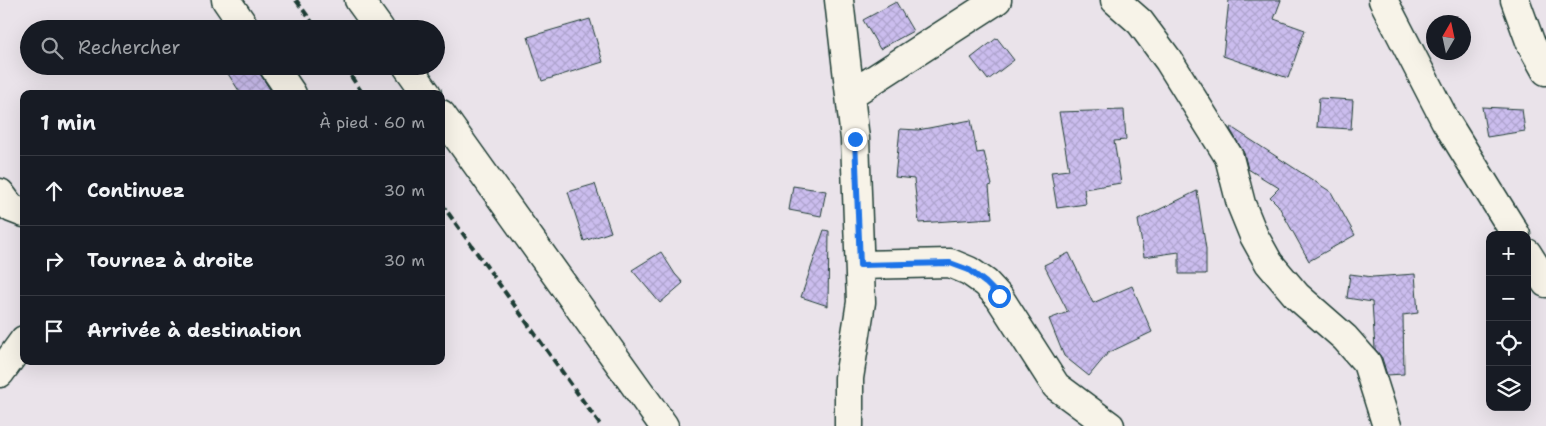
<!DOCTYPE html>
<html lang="fr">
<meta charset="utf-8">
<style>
body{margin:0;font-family:"Shantell Sans",sans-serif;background:#242831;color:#f1f3f6}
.controls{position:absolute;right:15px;bottom:15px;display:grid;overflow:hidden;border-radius:10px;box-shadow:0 5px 20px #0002}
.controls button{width:45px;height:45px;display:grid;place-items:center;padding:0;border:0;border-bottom:1px solid #363941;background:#171b24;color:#f1f3f6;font:25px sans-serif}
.compass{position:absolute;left:1426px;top:15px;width:45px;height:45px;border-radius:50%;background:#171b24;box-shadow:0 5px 20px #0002;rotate:9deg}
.stop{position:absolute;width:15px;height:15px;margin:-11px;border:4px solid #1a73e8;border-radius:50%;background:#fff}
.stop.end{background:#1a73e8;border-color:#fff;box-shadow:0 1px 5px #0008}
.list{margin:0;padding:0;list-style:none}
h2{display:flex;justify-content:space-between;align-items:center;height:65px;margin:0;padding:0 20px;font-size:21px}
h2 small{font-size:16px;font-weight:400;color:#9ea1a6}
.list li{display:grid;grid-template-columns:32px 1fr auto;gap:15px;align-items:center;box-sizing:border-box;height:70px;padding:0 20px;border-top:1px solid #363941}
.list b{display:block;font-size:19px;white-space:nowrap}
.list em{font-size:16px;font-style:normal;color:#9ea1a6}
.icon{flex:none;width:28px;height:28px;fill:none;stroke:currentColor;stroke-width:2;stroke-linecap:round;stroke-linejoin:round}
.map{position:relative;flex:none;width:1546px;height:426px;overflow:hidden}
.search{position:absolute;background:#171b24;box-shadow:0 5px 20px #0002;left:20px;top:20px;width:425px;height:55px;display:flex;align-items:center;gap:12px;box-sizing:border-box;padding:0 18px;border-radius:28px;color:#9ea1a6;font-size:19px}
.panel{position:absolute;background:#171b24;box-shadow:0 5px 20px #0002;left:20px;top:90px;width:425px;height:275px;border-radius:10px}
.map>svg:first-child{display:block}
</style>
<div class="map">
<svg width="1546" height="426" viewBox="0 0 1546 426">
<defs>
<pattern id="building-cross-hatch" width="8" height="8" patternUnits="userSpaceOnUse" patternTransform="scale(1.25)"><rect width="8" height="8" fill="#cbbdee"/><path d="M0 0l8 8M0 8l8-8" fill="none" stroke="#aea3cd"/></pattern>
</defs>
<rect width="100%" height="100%" fill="#eae3ea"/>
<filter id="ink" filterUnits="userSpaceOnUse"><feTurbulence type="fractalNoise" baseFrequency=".02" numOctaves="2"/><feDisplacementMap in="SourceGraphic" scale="10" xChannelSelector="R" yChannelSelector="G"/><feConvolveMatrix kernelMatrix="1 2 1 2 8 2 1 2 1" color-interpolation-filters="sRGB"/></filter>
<g filter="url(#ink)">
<path fill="url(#building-cross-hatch)" stroke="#1f3d34" d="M 1229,0 L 1281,0 L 1274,19 L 1305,30 L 1288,78 L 1223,56 Z
M 896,2 L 913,31 L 880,49 L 863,20 Z
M 590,19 L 603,62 L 542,81 L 528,37 Z
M 997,38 L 1014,60 L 988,80 L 971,58 Z
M 223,66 L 255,66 L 273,94 L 241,94 Z
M 1319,98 L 1353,100 L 1351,129 L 1317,127 Z
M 1482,107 L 1522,109 L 1525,131 L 1487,137 Z
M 1124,110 L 1126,140 L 1114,141 L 1121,183 L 1084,189 L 1086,204 L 1057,208 L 1051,172 L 1069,170 L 1059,112 Z
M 971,120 L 977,153 L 984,152 L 992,185 L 989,186 L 992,218 L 919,223 L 914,179 L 895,177 L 900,129 L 918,130 Z
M 1231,127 L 1331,192 L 1355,235 L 1309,261 L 1278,205 L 1270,197 L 1279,188 L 1248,169 L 1244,153 L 1230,129 Z
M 595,184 L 611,232 L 584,241 L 568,192 Z
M 793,186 L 826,191 L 821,216 L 789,210 Z
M 1197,191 L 1206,249 L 1206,274 L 1179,274 L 1179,252 L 1144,257 L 1138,220 Z
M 824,230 L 829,231 L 828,306 L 801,297 Z
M 661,252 L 675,274 L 683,283 L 660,303 L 632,270 Z
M 1069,253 L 1093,303 L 1132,286 L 1152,332 L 1108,353 L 1089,376 L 1064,356 L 1049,319 L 1068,312 L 1044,265 Z
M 1350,274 L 1373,277 L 1415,274 L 1418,313 L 1403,315 L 1404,374 L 1387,375 L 1382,358 L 1375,349 L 1372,302 L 1347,298 Z"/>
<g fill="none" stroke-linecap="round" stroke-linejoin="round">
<g stroke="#1f3d34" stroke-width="31">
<path id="minor" d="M 226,0 L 246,29
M 359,0 L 380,29
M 839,0 L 855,139 L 861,302 L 849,378 L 849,426
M 1115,0 L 1140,22 L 1169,61 L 1229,157 L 1241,204 L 1254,236 L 1269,263 L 1297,296 L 1345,338 L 1367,363 L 1387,426
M 1383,0 L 1445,120 L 1516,235
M 1515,0 L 1531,44 L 1546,71
M 273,66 L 292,94
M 407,66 L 427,94
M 850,95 L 997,0
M 441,114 L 664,426
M 0,193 L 11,208 L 24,213
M 1527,253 L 1546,283
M 860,265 L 950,263 L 969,271 L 986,283 L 999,297 L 1056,386 L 1110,426
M 0,373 L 24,340"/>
</g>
<use href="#minor" stroke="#f7f3e8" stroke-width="28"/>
<path stroke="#1f3d34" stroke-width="4" stroke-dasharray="8 4" stroke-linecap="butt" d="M 296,0 L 317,29
M 344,66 L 363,94
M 441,203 L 601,426"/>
</g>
</g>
<g fill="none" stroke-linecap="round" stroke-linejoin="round" filter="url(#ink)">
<path stroke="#1a73e8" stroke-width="6" d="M 855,139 L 860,265 L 950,263 L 969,270 L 986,283 L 999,296"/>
</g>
</svg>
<div class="controls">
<button>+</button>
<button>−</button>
<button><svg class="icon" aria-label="locate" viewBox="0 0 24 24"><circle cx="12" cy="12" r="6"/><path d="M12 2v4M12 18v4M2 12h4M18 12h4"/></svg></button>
<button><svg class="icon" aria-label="layers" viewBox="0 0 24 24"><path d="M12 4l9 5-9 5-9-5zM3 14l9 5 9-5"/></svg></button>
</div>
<svg class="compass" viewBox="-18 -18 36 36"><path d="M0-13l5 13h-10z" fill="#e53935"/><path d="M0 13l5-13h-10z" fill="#9ea1a6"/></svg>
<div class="stop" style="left:999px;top:296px"></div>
<div class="stop end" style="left:855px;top:139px"></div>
<div class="search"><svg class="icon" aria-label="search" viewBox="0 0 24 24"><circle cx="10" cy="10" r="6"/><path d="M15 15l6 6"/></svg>Rechercher</div>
<section class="panel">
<h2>1 min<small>À pied · 60 m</small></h2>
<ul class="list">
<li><svg class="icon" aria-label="ahead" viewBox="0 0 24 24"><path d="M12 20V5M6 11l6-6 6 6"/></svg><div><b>Continuez</b></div><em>30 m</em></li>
<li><svg class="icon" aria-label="right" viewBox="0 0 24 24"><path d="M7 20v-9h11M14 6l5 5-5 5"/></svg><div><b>Tournez à droite</b></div><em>30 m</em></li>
<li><svg class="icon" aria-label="arrive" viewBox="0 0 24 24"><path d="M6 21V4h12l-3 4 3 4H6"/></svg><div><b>Arrivée à destination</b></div></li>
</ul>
</section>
</div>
